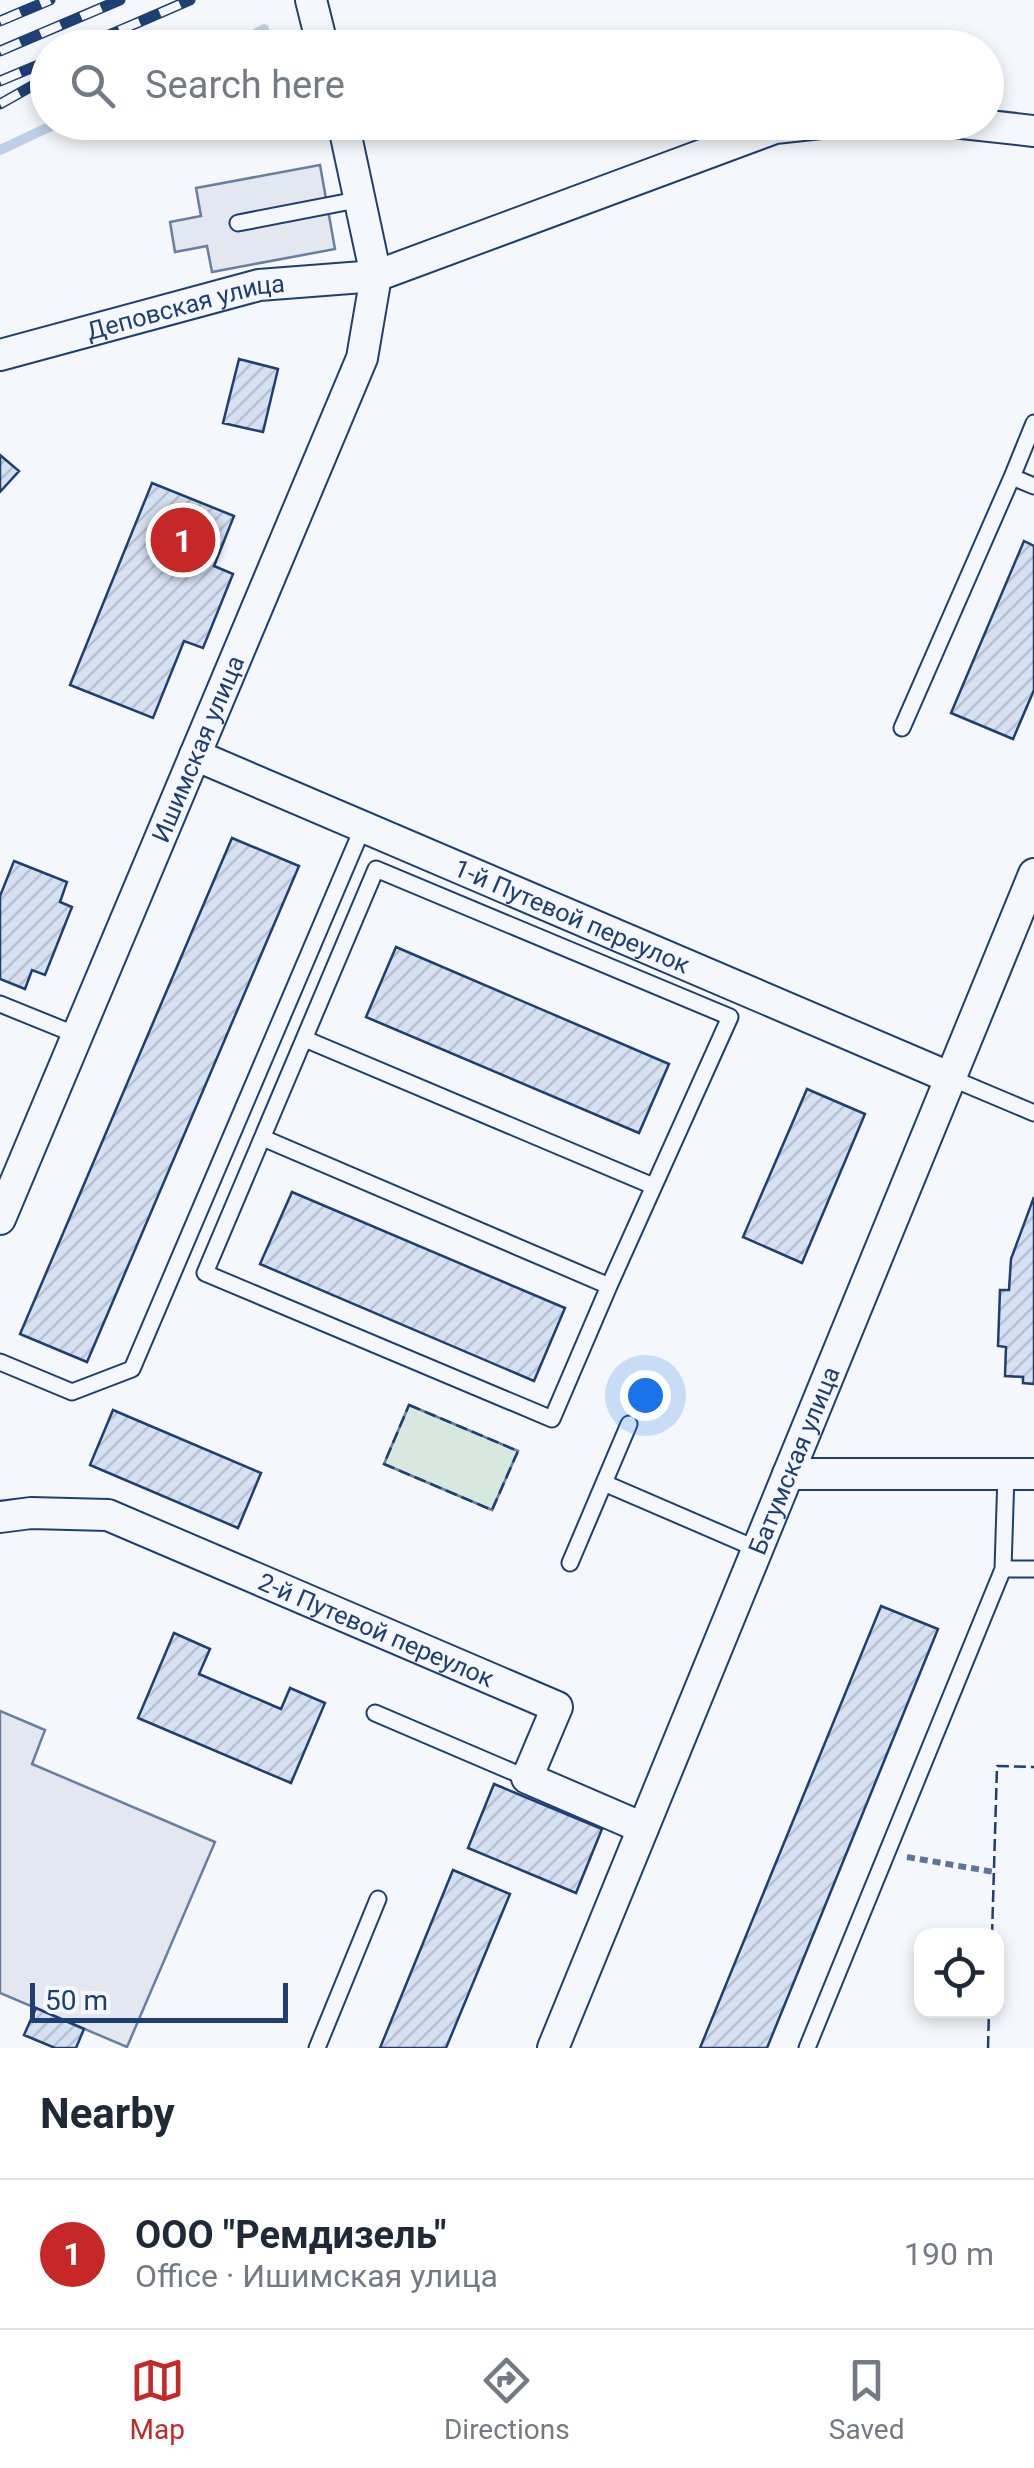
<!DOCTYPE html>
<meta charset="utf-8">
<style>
body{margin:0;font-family:Roboto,sans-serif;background:#f6f6f7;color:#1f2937}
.controls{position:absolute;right:30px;bottom:30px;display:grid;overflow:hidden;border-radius:20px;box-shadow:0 5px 15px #0003}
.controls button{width:90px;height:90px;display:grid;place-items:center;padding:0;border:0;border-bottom:2px solid #e0e1e3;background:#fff;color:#1f2937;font:50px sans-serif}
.scale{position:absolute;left:30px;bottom:25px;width:258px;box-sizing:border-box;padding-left:10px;border:5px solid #1d3f73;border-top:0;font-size:28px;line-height:35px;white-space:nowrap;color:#1d3f73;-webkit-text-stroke:8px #f4f7fb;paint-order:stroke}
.you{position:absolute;left:645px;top:1395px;width:35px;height:35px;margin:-25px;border:8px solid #fff;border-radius:50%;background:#1a73e8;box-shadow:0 0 0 15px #1a73e833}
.badge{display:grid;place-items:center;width:65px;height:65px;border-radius:50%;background:#c62828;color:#fff;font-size:32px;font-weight:700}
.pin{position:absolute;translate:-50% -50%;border:5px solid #fff;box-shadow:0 2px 10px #0006}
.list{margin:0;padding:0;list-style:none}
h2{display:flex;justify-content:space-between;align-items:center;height:130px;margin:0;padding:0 40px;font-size:42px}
h2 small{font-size:32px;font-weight:400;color:#747a83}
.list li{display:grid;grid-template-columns:65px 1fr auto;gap:30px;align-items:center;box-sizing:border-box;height:150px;padding:0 40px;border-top:2px solid #e0e1e3}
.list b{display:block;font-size:38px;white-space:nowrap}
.list p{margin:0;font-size:32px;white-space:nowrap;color:#747a83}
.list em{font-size:32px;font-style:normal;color:#747a83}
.icon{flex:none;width:55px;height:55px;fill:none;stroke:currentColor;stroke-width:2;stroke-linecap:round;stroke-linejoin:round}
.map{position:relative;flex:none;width:1034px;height:2048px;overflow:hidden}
.search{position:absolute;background:#fff;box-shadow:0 5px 15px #0003;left:30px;right:30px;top:30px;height:110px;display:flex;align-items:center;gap:25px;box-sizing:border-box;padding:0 35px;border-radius:55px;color:#747a83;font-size:38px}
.sheet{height:280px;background:#fff}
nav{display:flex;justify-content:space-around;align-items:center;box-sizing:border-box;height:140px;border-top:2px solid #e0e1e3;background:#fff;font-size:28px;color:#747a83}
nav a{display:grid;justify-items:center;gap:5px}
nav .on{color:#c62828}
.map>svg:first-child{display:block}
</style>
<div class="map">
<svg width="1034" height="2048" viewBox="0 0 1034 2048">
<defs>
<pattern id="building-hatch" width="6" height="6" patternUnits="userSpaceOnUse" patternTransform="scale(2.5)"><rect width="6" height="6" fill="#d5e0f0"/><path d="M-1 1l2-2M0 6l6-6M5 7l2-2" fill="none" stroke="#b6c1d1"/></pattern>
</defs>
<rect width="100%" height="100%" fill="#f4f7fb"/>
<path fill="#d7e8df" stroke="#687fa3" stroke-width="2.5" d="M 409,1405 L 518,1451 L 492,1510 L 384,1464 Z"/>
<path fill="#e3e8f0" stroke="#687fa3" stroke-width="2.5" d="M 320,165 L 335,249 L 212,272 L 207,246 L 175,252 L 170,222 L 201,216 L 196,188 Z
M 0,1711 L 45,1730 L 32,1764 L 215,1842 L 127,2047 L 0,1993 Z"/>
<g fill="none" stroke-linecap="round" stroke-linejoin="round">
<path stroke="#bed0e5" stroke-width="10" d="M 230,48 L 264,29
M 0,150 L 60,122"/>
</g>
<path fill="url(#building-hatch)" stroke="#1d3f73" stroke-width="2.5" d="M 239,359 L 278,369 L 263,432 L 223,423 Z
M 0,455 L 19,471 L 0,492 Z
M 152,483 L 234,516 L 214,566 L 233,574 L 203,648 L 184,641 L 153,718 L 70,685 Z
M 1024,541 L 1034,546 L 1034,690 L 1013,739 L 951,713 Z
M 232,838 L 299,866 L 87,1362 L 20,1334 Z
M 14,861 L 67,882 L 60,902 L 72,907 L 45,975 L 32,970 L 25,989 L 0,979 L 0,896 Z
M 396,947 L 669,1064 L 639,1133 L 366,1017 Z
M 807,1089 L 865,1114 L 802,1263 L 743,1237 Z
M 292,1192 L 565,1308 L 534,1381 L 260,1264 Z
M 1034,1197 L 1034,1384 L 1023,1383 L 1023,1377 L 1005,1376 L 1006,1347 L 998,1346 L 1000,1290 L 1009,1290 L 1011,1259 Z
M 113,1410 L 261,1473 L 238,1528 L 90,1465 Z
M 881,1606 L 938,1629 L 809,1945 L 767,2048 L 700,2048 Z
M 174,1633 L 210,1649 L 199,1674 L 281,1709 L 290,1688 L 325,1703 L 291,1783 L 138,1718 Z
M 494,1784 L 602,1829 L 576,1893 L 468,1848 Z
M 453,1870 L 510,1894 L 446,2048 L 380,2048 Z
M 36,2008 L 84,2029 L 76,2048 L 55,2048 L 24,2035 Z"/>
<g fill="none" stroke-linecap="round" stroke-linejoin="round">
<g stroke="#1d3f73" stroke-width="19">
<path id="lane" d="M 238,223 L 362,199
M 1012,477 L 1034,423
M 902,728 L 1012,477 L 1034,486
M 0,1004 L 79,1036
M 305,1039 L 653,1186
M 951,1078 L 1034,1113
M 263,1138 L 609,1286 L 552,1419 L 205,1273 L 376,869 L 730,1017 L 609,1286
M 0,1362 L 72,1392 L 132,1369 L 363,827
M 604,1483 L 757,1549
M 570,1563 L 629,1424
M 1003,1569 L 1034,1569
M 375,1713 L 527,1778
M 317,2048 L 378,1899
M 807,2048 L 1003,1569 L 1006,1474"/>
</g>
<g stroke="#1d3f73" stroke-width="34">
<g id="street">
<path d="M 311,0 L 323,48"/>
<path d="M 953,122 L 1034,131"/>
<path id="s1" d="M 0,355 L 259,285 L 376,276 L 775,128 L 830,122"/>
<path id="s2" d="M 195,755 L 951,1078"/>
<path id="s3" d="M 0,1219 L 362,358 L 376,276 L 343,122"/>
<path d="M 788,1474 L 1034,1474"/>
<path id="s4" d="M 0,1517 L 31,1513 L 108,1515 L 557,1707 L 527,1778 L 643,1828"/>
<path id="s5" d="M 553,2048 L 1034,874"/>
</g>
</g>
<path stroke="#5e769c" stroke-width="6" stroke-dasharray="8 5" stroke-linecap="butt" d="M 907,1857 L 994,1872"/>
<use href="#lane" stroke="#f4f7fb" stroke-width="15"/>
<use href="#street" stroke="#f4f7fb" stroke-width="30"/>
<g stroke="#1d3f73" stroke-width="11">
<path id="rail" d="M 0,21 L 50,0
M 79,48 L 190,0
M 0,51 L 120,0
M 0,81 L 48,61
M 0,104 L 48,77"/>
</g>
<use href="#rail" stroke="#f4f7fb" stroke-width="8" stroke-dasharray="22" stroke-linecap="butt"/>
<path stroke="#1d3f73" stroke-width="2.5" stroke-dasharray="12 5" stroke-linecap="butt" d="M 409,1405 L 518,1451 L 492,1510 L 384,1464 Z
M 992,1936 L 997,1766 L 1034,1767
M 988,2048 L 989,2010"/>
</g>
<g text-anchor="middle" stroke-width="8" stroke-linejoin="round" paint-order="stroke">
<g font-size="25" fill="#1d3f73" stroke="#f4f7fb">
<text dy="9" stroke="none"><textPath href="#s1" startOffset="192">Деповская улица</textPath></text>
<text dy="9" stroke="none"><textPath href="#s3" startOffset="510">Ишимская улица</textPath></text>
<text dy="9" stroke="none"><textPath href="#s2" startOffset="410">1-й Путевой переулок</textPath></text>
<text dy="9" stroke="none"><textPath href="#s5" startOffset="635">Батумская улица</textPath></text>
<text dy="9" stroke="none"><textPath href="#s4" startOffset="400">2-й Путевой переулок</textPath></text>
</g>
</g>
</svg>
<div class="controls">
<button><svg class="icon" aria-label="locate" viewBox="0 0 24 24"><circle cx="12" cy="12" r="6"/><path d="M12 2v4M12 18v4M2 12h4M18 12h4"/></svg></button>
</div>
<div class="scale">50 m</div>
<div class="you"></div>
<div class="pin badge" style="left:183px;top:540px">1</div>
<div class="search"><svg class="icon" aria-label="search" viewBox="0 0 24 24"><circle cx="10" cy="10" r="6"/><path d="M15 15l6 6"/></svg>Search here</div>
</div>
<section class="sheet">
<h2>Nearby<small></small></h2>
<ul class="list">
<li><span class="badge">1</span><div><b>ООО &quot;Ремдизель&quot;</b><p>Office · Ишимская улица</p></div><em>190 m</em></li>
</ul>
</section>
<nav>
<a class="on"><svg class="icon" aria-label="map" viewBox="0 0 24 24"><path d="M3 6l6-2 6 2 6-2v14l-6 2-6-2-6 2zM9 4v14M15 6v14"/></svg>Map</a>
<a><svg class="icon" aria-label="directions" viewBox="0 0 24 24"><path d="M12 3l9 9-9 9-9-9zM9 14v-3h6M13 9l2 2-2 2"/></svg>Directions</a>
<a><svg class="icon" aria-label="saved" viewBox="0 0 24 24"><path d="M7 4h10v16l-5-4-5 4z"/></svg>Saved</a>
</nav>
